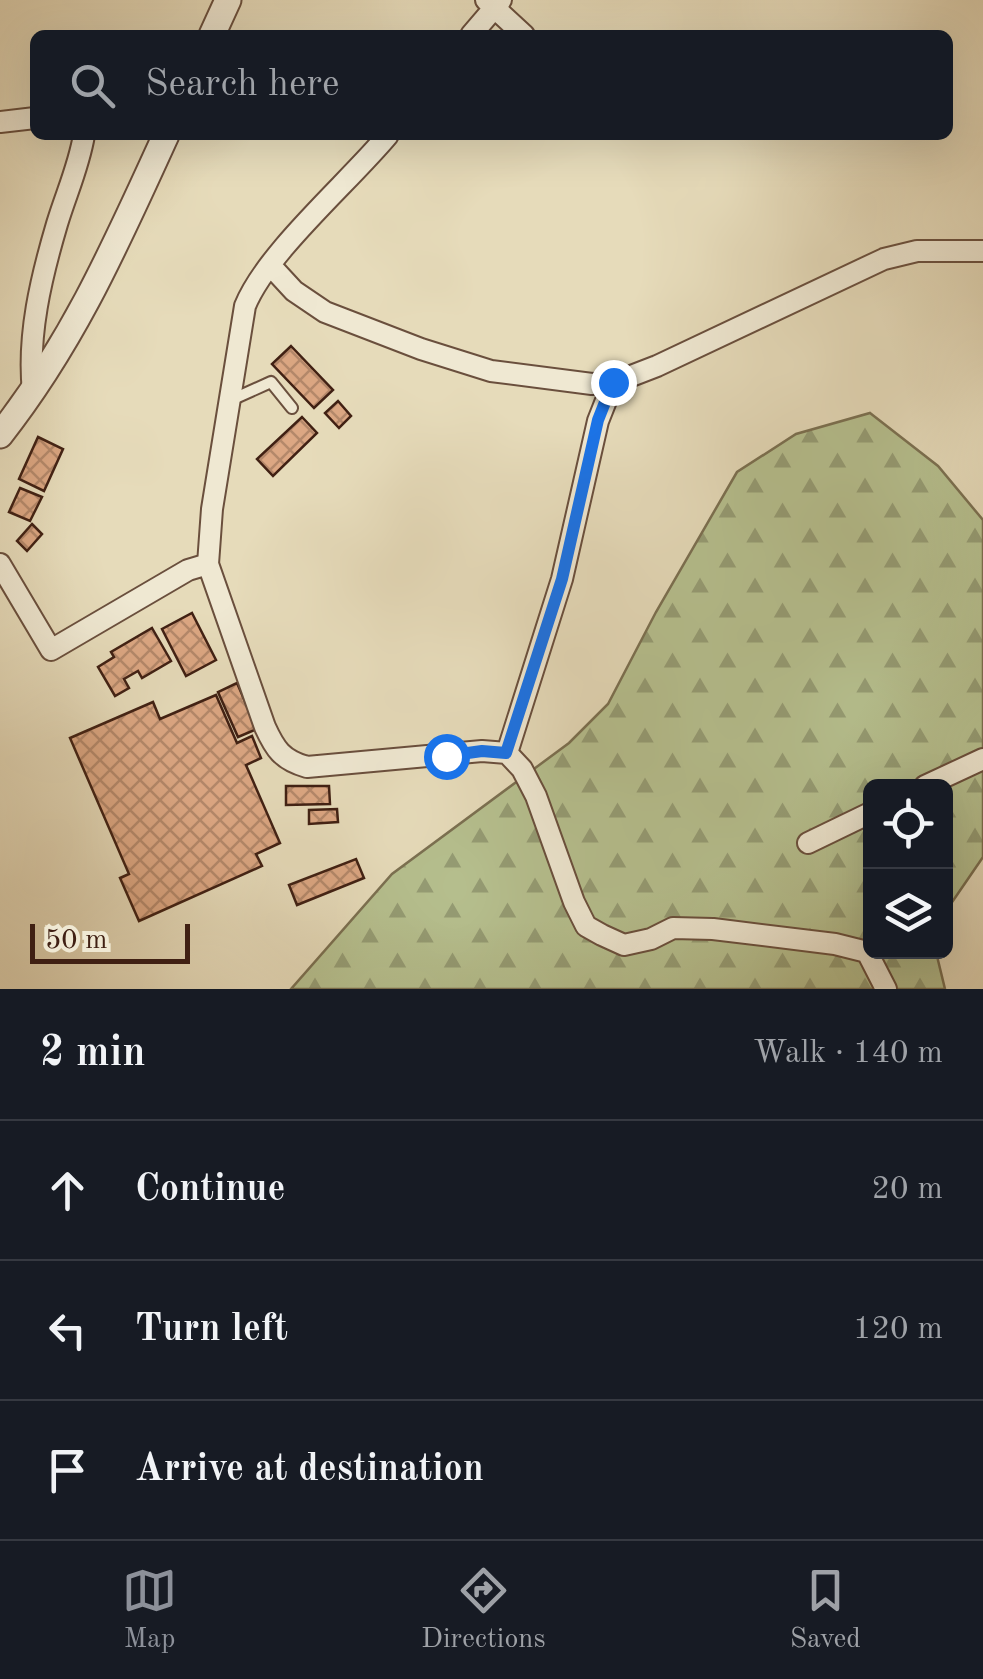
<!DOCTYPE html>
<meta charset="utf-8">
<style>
body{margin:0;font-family:"Old Standard TT",serif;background:#242831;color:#f1f3f6}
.controls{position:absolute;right:30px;bottom:30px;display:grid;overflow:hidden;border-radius:15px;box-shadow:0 10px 40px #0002}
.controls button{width:90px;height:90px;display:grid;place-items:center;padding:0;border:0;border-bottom:2px solid #363941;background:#171b24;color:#f1f3f6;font:50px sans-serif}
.scale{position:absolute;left:30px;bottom:25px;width:160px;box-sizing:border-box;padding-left:10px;border:5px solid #402013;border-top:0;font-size:28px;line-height:35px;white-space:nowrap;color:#402013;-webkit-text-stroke:8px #efe8d2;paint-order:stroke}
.stop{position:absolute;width:30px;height:30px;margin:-22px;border:8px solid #1a73e8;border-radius:50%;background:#fff}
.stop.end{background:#1a73e8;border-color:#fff;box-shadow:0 2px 10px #0008}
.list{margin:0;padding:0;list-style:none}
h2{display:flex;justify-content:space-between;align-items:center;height:130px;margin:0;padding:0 40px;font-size:42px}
h2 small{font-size:32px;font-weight:400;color:#9ea1a6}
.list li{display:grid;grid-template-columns:65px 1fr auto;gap:30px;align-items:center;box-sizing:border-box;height:140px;padding:0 40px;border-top:2px solid #363941}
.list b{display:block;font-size:38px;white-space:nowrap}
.list em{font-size:32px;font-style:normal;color:#9ea1a6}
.icon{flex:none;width:55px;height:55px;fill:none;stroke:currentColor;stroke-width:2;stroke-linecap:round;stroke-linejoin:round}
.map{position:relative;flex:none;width:983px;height:989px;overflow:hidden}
.search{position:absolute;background:#171b24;box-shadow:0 10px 40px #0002;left:30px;right:30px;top:30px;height:110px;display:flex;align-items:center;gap:25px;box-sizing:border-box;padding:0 35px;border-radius:15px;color:#9ea1a6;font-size:38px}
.sheet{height:550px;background:#171b24}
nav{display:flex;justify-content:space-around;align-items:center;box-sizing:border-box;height:140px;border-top:2px solid #363941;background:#171b24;font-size:28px;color:#9ea1a6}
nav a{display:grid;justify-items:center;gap:5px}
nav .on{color:#8c9099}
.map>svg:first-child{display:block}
</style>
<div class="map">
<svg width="983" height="989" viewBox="0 0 983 989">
<defs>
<pattern id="forest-firs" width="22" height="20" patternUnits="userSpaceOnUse" patternTransform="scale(2.5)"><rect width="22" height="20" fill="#b6c08f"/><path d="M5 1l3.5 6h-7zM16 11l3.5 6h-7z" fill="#959c74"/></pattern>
<pattern id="building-cross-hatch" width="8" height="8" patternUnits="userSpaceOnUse" patternTransform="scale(2.5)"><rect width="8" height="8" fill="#dca783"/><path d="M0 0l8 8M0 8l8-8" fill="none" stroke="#b4886a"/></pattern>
</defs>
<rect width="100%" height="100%" fill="#e6dbba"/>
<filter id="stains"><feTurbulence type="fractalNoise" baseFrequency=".002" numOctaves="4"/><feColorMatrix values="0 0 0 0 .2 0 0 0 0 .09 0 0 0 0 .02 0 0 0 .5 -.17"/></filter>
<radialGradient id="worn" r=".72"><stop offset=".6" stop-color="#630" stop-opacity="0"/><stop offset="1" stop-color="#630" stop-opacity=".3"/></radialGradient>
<path fill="url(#forest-firs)" stroke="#7b7051" stroke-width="2.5" d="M 870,413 L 938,466 L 983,520 L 983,857 L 946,911 L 946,786 L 870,786 L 870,952 L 936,952 L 945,989 L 291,989 L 392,874 L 569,743 L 608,704 L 656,612 L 737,472 L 796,434 Z"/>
<path fill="url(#building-cross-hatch)" stroke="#402013" stroke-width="2.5" d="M 291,346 L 333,390 L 314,408 L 272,364 Z
M 338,401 L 351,416 L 339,428 L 325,413 Z
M 302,417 L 317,433 L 273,476 L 257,459 Z
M 38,437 L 63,449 L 44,491 L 19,479 Z
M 20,488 L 42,497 L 30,521 L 9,512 Z
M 32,524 L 42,534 L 27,551 L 17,541 Z
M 192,613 L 216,660 L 186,676 L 162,629 Z
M 152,628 L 171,661 L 142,678 L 138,671 L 124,679 L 129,688 L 115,696 L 98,667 L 114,657 L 111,652 Z
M 237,683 L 257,729 L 238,737 L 218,692 Z
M 216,695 L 237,743 L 252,736 L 261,758 L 246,765 L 280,843 L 256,854 L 262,866 L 139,921 L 120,878 L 129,874 L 70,738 L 153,702 L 160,719 Z
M 286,786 L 329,786 L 330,804 L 286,805 Z
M 337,809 L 338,822 L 309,824 L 309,810 Z
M 356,859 L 364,878 L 297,905 L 289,885 Z"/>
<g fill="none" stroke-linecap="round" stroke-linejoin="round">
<g stroke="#6a4f3d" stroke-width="14">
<path id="service" d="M 231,400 L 271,382 L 292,408"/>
</g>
<g stroke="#6a4f3d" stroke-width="24">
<path id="minor" d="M 486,0 L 524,35
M 471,35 L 501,0
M 0,122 L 35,118
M 270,265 L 294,291 L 325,312 L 421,349 L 491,371 L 592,384 L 613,383 L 657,366 L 884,259 L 917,251 L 983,251
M 33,392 C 27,336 41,278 57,224 C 66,194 79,166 84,135
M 0,564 L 51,650 L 188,570 L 208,564 L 212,509 L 245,306 C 267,252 348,183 388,135
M 208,564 L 265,727 C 275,749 282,760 307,767 L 482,751 L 507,753 L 522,769 L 536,796 L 574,902 L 586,926 L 602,935 L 624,945 L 651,939 L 673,928 L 713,929 L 835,944 L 867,952 L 886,989
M 507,753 L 562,579 L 598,421 L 613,383
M 925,786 L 983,759
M 808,843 L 870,813"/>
</g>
<g stroke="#6a4f3d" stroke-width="29">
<path id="tertiary" d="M 212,35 L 228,0
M 0,435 C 74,341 117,242 166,135"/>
</g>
<use href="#service" stroke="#efe8d2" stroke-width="10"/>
<use href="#minor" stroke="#efe8d2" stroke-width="20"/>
<use href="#tertiary" stroke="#efe8d2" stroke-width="25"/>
</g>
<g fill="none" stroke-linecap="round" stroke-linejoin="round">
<path stroke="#1a73e8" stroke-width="12" d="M 446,756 L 482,751 L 506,753 L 562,579 L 598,420 L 613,382"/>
</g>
<rect width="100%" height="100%" filter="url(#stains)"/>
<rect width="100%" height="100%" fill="url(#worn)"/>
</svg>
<div class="controls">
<button><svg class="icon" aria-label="locate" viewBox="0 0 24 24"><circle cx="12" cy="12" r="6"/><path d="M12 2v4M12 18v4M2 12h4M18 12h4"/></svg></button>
<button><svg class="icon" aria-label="layers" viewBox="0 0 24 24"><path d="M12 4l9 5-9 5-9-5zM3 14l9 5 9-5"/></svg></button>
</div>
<div class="scale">50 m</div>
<div class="stop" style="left:446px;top:756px"></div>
<div class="stop end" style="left:613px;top:382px"></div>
<div class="search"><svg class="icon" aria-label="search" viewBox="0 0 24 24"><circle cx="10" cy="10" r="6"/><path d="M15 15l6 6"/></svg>Search here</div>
</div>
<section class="sheet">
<h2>2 min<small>Walk · 140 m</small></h2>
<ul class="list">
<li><svg class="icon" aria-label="ahead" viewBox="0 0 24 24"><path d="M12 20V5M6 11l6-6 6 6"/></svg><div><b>Continue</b></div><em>20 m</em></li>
<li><svg class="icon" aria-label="left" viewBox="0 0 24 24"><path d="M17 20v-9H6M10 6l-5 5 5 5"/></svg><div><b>Turn left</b></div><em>120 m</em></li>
<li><svg class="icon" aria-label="arrive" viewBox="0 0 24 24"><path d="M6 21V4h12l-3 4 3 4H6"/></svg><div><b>Arrive at destination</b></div></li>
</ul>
</section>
<nav>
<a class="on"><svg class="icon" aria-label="map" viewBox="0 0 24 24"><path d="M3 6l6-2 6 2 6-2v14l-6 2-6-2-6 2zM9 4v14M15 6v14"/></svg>Map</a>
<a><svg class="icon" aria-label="directions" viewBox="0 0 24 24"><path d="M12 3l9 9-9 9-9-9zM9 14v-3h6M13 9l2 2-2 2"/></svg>Directions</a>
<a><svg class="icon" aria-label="saved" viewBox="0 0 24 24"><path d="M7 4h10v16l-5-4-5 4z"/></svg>Saved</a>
</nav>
